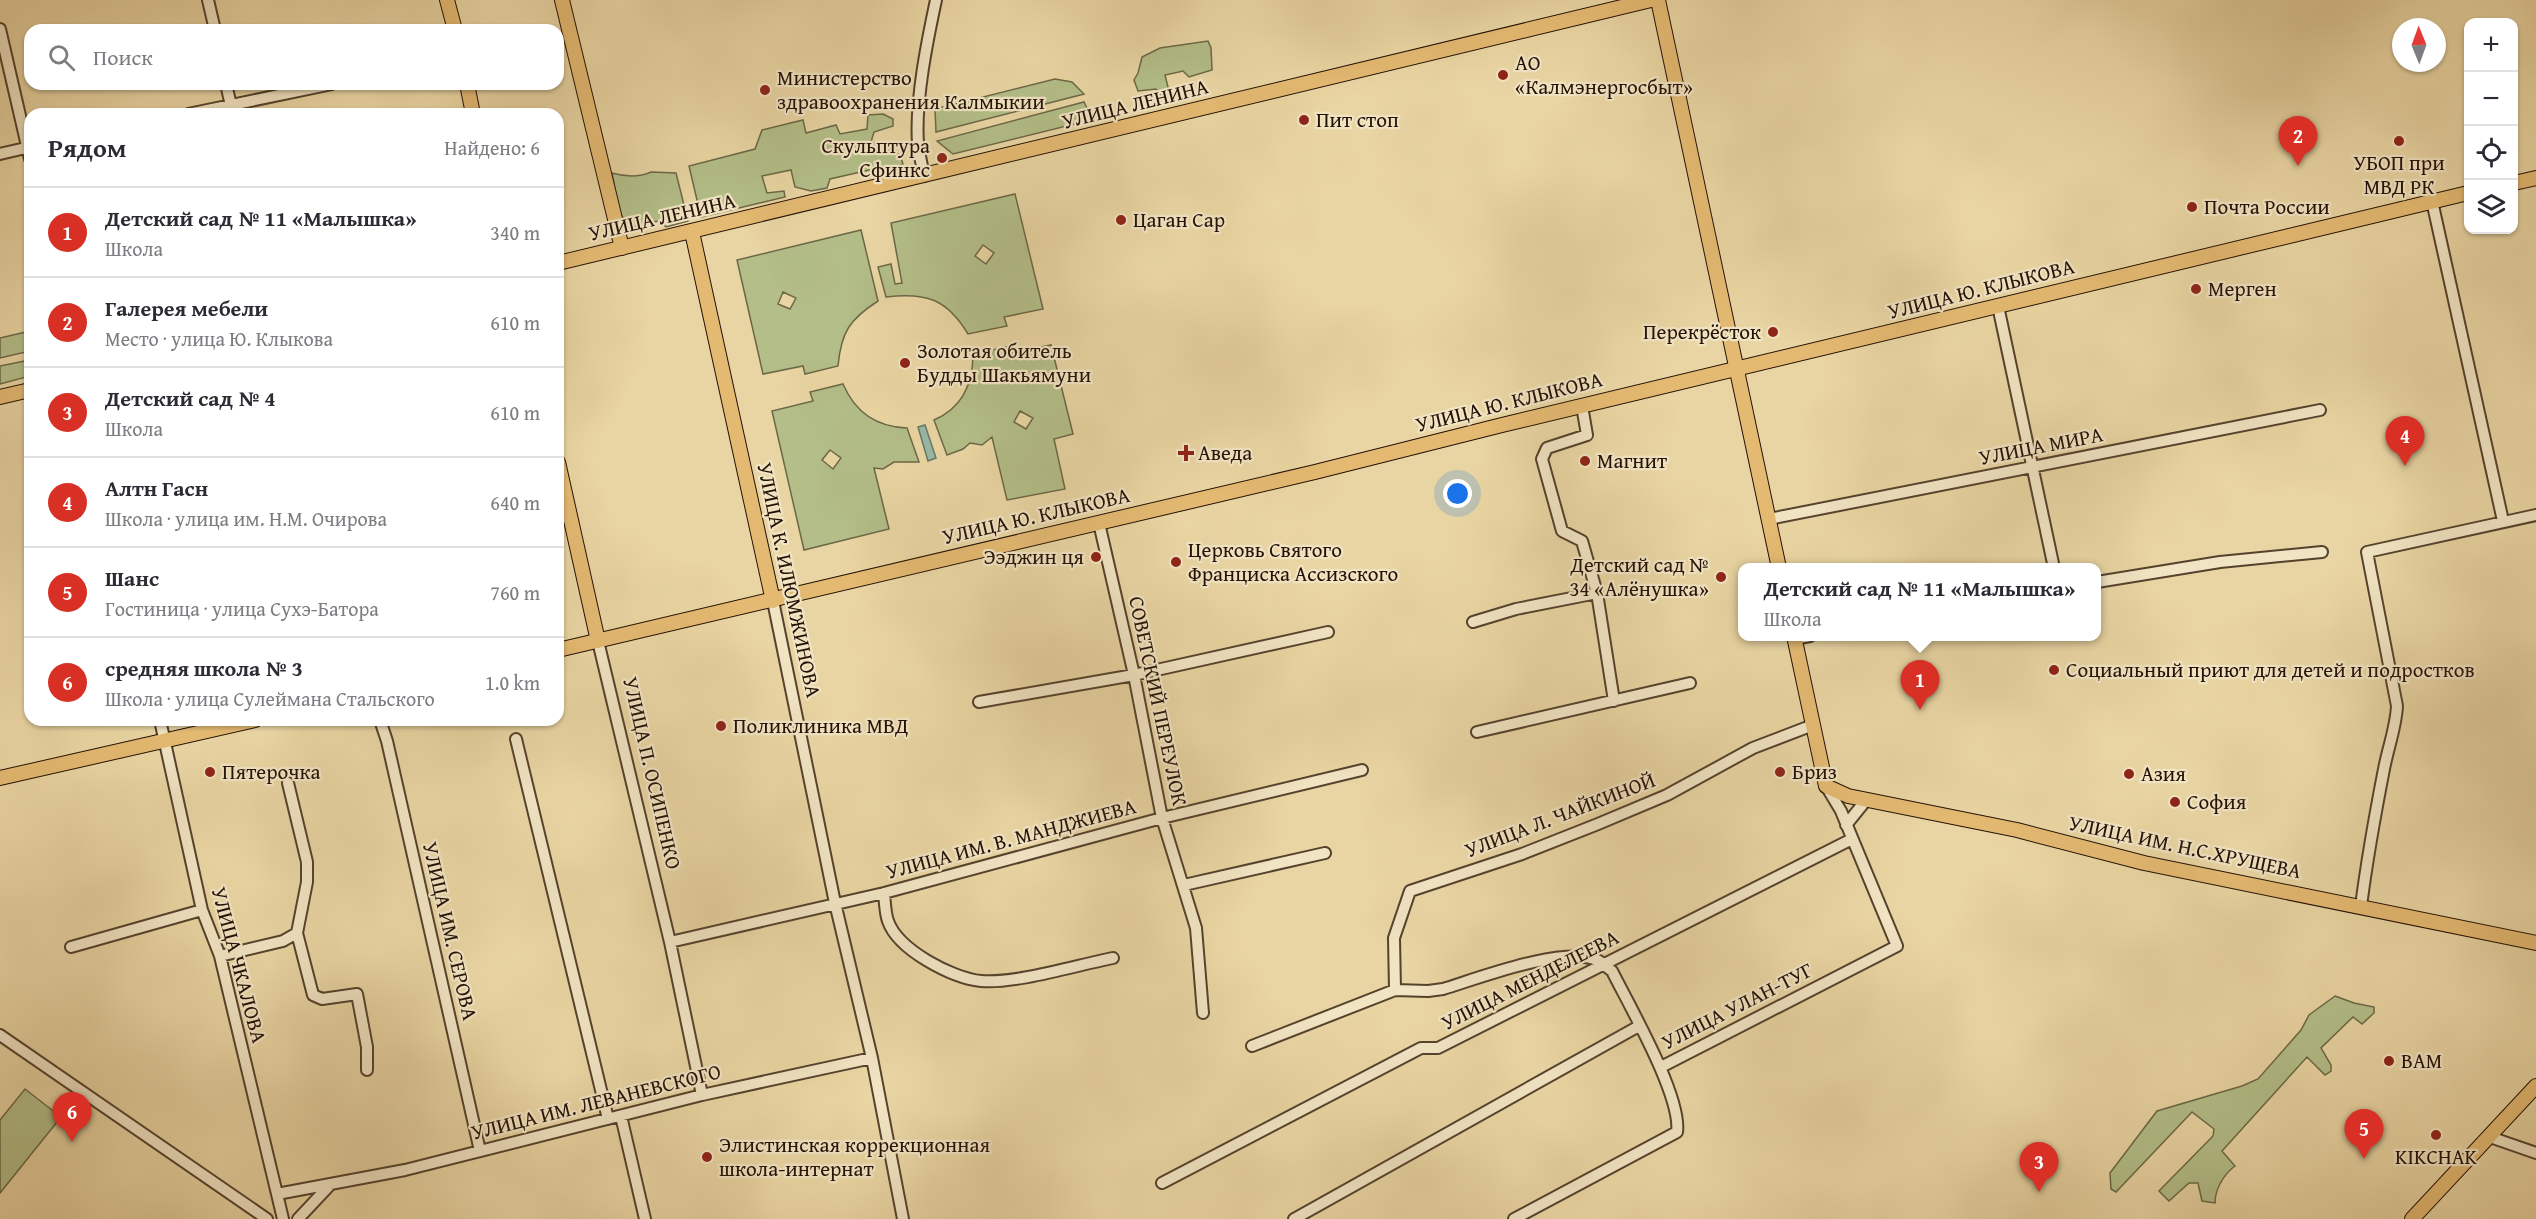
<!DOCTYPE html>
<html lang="ru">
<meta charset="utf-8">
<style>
body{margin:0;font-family:"Gentium Book Plus",serif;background:#f7f7f7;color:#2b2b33}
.controls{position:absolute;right:18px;top:18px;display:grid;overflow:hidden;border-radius:12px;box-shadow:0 2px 4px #0004}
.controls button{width:54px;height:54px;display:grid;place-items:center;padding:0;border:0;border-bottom:2px solid #e1e1e2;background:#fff;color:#2b2b33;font:30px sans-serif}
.compass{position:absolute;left:2392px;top:18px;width:54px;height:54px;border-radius:50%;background:#fff;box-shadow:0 2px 4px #0004;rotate:359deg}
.you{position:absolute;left:1458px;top:494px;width:21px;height:21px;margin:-15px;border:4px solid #fff;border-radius:50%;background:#1a73e8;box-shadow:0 0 0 9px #1a73e833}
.badge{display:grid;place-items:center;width:39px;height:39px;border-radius:50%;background:#d93025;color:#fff;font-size:20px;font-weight:700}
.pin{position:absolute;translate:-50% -50px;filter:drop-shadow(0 2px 3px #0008)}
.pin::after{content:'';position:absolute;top:32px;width:21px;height:18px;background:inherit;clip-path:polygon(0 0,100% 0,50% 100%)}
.popup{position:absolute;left:1738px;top:563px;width:363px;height:78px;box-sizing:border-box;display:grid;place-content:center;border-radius:12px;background:#fff;filter:drop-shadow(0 2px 4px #0005);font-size:20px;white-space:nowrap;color:#7c7c81}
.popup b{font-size:22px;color:#2b2b33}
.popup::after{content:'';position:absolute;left:50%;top:100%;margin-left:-12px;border:12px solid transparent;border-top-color:#fff}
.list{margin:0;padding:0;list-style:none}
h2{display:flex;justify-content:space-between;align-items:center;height:78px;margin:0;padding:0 24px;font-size:26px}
h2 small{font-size:20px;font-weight:400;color:#7c7c81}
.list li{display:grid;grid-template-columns:39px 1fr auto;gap:18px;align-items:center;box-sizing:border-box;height:90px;padding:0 24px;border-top:2px solid #e1e1e2}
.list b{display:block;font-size:22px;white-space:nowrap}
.list p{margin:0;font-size:20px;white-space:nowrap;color:#7c7c81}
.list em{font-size:20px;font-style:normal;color:#7c7c81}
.icon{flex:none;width:33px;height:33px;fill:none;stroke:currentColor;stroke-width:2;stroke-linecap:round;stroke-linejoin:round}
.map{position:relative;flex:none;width:2536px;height:1219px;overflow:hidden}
.search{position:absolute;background:#fff;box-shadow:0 2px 4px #0004;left:24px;top:24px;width:540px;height:66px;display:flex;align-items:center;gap:15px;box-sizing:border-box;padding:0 21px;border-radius:18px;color:#7c7c81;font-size:22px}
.panel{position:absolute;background:#fff;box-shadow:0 2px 4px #0004;left:24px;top:108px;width:540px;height:618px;border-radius:18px}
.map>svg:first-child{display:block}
</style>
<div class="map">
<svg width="2536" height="1219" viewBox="0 0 2536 1219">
<rect width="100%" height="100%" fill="#e9d5a3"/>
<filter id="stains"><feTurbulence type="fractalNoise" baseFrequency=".00333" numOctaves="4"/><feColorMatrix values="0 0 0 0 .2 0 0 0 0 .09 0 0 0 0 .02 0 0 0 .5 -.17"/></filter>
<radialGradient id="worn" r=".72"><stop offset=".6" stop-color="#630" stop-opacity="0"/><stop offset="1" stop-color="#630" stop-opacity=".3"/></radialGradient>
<path fill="#b3be88" stroke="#6c6847" stroke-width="1.5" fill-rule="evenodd" d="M 1208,41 L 1211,48 L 1212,70 L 1189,77 L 1183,71 L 1165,75 L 1170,95 L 1161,96 L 1156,89 L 1138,91 L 1134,80 L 1138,73 L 1142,57 L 1160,48 Z
M 1055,79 L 1072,82 L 1084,94 L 936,132 L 935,109 Z
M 1084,102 L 1089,112 L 1087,121 L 953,154 L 937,141 Z
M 883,114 L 893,119 L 893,126 L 874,132 L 871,142 L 882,144 L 900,155 L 903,164 L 886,174 L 878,168 L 830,179 L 827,188 L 811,191 L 795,187 L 791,170 L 762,176 L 767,193 L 784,191 L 785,197 L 701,217 L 689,166 L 755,149 L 762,130 L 803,120 L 806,133 L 836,125 L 840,134 L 867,129 L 868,115 Z
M 651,172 L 676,173 L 688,221 L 666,227 L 659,221 L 653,222 L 649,227 L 629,226 L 619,212 L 612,173 C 626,177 638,178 651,172 Z
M 1015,194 L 1043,309 L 1004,317 L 1007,326 L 968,334 C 947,299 926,292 886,297 L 878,267 L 891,264 L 895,284 L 902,283 L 891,223 ZM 983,245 L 994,253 L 986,264 L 975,256 Z
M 861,230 L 878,301 C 850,319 841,332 838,366 L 805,374 L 803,366 L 763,374 L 737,260 ZM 783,292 L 796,298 L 790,309 L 778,304 Z
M 30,331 L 30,351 L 0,358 L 0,338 Z
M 1051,345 L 1073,434 L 1054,439 L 1065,489 L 1007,500 L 992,437 L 982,445 L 970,443 L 963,449 L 947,455 L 934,420 C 962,408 973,383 973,354 L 1011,346 L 1012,353 ZM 1020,411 L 1033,418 L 1026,429 L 1014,422 Z
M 30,360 L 30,376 L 0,384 L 0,366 Z
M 843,384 C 855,412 877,427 907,428 L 919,462 L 894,462 L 883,469 L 874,468 L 889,529 L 804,550 L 772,411 L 813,401 L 810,392 ZM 830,450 L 841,458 L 833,469 L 822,460 Z
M 2335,996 L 2354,1003 L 2374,1007 L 2374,1013 L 2362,1024 L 2353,1017 L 2321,1048 L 2331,1065 L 2331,1071 L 2325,1075 L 2307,1057 L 2222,1151 L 2235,1166 C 2224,1174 2215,1189 2215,1203 L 2202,1201 L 2198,1183 L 2189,1183 L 2169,1201 L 2159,1191 L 2213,1136 L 2214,1129 L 2192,1112 L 2116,1192 L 2111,1189 L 2110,1173 L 2157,1111 L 2242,1086 L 2258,1079 L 2301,1030 L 2309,1015 Z
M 25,1089 L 61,1117 L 0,1193 L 0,1120 Z"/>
<path fill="#97b9a7" stroke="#697667" stroke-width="1.5" d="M 925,425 L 936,458 L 928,461 L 918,427 Z"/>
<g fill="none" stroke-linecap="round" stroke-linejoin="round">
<g stroke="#55422d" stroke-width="14">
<path id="minor" d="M 208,0 L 215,30
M 0,29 L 30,159
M 226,84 L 233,114
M 188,114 L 332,84
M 0,154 L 30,147
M 924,176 C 922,165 919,154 918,143 C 915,101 927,42 936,0
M 2432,201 L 2503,521
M 1998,306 L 2054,568
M 1582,406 L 1587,435 L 1547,448 L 1542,459 L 1562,531 L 1582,541 L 1597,593 L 1614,701
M 1769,519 L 2320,410
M 1099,523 L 1134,675 L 1162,818 L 1196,928 L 1203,1013
M 2097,582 L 2220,562 L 2322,552
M 773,601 L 835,903 L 872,1058 L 903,1219
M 1473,622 L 1516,609 L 1597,593
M 1794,639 L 1810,636
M 598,641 L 670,942 L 702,1095
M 979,702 L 1134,675 L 1328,632
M 160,720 L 202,910 L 220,956 L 283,1219
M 380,720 L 387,741 L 480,1151
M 1477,732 L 1690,683
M 516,739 L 608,1119
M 288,783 L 307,862 L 307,882 L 297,933 L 313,995 L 322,999 L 357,994 L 367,1047 L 367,1070
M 1846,825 L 1867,799
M 1184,885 L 1325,853
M 884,893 C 885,902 885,913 888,921 C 898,950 952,978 981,981 C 1016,984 1077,965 1113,958
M 2361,906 C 2367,860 2375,815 2384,769 C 2388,748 2396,727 2397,706 L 2367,552 L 2536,515
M 670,942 L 884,893 L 1162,818 L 1362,770
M 71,947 L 202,910
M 220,956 L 283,941 L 297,933
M 1395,990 L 1394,938 L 1410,891 L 1522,854 L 1598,824 L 1667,795 L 1753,748 L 1813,725
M 0,1035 L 267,1219
M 1252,1046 L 1395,990 L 1428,991 L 1443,989 C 1479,978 1562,946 1597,960 C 1602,962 1607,968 1612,971 C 1629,1005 1682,1097 1677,1132 L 1514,1219
M 1661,1067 L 1897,946 L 1841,811 L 1826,786
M 621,1116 L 645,1219
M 2490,1137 L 2536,1153
M 1162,1183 L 1421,1048 L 1438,1048 L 1852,839
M 277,1194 L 405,1170 L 702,1095 L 872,1058
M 298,1219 L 329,1186
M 1294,1219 L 1639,1026"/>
</g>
<g stroke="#241106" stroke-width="16">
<path id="major" d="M 447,0 L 455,30
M 562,0 L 622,248
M 1658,0 L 1779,568
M 467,84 L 473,114
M 2514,183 L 2536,178
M 692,232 L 773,601
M 558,263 L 1651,0
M 0,397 L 30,390
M 558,462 L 598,641
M 1794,636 L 1826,786 L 1848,796 L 2017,830 L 2144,863 L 2536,943
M 558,650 L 1315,472 L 1502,425 L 2468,193
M 0,778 L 255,720
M 2412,1219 L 2536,1086"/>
</g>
<use href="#minor" stroke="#f1e4c3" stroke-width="10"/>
<use href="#major" stroke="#e4ba72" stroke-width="14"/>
</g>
<g fill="#8f2418" stroke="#f1e4c3" stroke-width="2">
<circle cx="1503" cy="75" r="6"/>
<circle cx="765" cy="90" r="6"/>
<circle cx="1304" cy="120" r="6"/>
<circle cx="2399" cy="141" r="6"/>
<circle cx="942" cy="158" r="6"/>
<circle cx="2192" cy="207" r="6"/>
<circle cx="1121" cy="220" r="6"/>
<circle cx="2196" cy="289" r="6"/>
<circle cx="1773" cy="332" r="6"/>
<circle cx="905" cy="363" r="6"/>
<path d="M1183 444h6v6h6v6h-6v6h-6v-6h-6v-6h6z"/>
<circle cx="1585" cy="461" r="6"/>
<circle cx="1096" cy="557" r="6"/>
<circle cx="1176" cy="562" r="6"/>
<circle cx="1721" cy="577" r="6"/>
<circle cx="2054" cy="670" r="6"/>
<circle cx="721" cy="726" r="6"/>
<circle cx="210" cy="772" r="6"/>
<circle cx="1780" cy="772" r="6"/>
<circle cx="2129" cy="774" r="6"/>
<circle cx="2175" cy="802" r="6"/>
<circle cx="2389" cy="1061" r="6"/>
<circle cx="2436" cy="1135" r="6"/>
<circle cx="707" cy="1157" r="6"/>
</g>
<g text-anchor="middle" stroke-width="4.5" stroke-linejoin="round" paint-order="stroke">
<g font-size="21" fill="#241106" stroke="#f1e4c3" text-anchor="start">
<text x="1515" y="70">АО<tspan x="1515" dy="24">«Калмэнергосбыт»</tspan></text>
<text x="777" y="85">Министерство<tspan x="777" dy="24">здравоохранения Калмыкии</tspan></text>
<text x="1316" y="127">Пит стоп</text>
<text x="930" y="153" text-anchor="end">Скульптура<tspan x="930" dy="24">Сфинкс</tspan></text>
<text x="2399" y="170" text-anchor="middle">УБОП при<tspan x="2399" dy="24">МВД РК</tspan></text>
<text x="2204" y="214">Почта России</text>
<text x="1133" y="227">Цаган Сар</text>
<text x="2208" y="296">Мерген</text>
<text x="1761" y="339" text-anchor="end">Перекрёсток</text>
<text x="917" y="358">Золотая обитель<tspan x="917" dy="24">Будды Шакьямуни</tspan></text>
<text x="1198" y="460">Аведа</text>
<text x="1597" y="468">Магнит</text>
<text x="1188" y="557">Церковь Святого<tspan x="1188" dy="24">Франциска Ассизского</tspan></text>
<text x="1084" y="564" text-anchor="end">Ээджин ця</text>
<text x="1709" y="572" text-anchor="end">Детский сад №<tspan x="1709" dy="24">34 «Алёнушка»</tspan></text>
<text x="2066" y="677">Социальный приют для детей и подростков</text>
<text x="733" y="733">Поликлиника МВД</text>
<text x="222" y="779">Пятерочка</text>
<text x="1792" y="779">Бриз</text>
<text x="2141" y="781">Азия</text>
<text x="2187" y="809">София</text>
<text x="2401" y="1068">ВАМ</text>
<text x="719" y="1152">Элистинская коррекционная<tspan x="719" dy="24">школа-интернат</tspan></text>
<text x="2436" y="1164" text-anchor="middle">KIKCHAK</text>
</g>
<g font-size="21" fill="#241106" stroke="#f1e4c3">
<text transform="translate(1135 104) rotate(-14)" y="7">УЛИЦА ЛЕНИНА</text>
<text transform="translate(662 217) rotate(-13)" y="7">УЛИЦА ЛЕНИНА</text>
<text transform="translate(1981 289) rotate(-14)" y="7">УЛИЦА Ю. КЛЫКОВА</text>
<text transform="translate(1509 402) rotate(-14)" y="7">УЛИЦА Ю. КЛЫКОВА</text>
<text transform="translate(2041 446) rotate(-11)" y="7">УЛИЦА МИРА</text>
<text transform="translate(1036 516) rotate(-13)" y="7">УЛИЦА Ю. КЛЫКОВА</text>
<text transform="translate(789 580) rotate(78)" y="7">УЛИЦА К. ИЛЮМЖИНОВА</text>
<text transform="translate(1158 701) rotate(78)" y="7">СОВЕТСКИЙ ПЕРЕУЛОК</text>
<text transform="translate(652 773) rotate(77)" y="7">УЛИЦА П. ОСИПЕНКО</text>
<text transform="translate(1560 815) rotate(-21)" y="7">УЛИЦА Л. ЧАЙКИНОЙ</text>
<text transform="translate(1011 839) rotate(-15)" y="7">УЛИЦА ИМ. В. МАНДЖИЕВА</text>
<text transform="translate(2185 847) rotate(12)" y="7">УЛИЦА ИМ. Н.С.ХРУЩЕВА</text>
<text transform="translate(450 931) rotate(77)" y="7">УЛИЦА ИМ. СЕРОВА</text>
<text transform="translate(239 965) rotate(75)" y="7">УЛИЦА ЧКАЛОВА</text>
<text transform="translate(1530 980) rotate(-27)" y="7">УЛИЦА МЕНДЕЛЕЕВА</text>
<text transform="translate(1737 1006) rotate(-27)" y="7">УЛИЦА УЛАН-ТУГ</text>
<text transform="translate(596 1102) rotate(-14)" y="7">УЛИЦА ИМ. ЛЕВАНЕВСКОГО</text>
</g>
</g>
<rect width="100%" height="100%" filter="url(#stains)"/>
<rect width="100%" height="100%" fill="url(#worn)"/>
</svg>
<div class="controls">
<button>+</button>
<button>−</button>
<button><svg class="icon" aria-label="locate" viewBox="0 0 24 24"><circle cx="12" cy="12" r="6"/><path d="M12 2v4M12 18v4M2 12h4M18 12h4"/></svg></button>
<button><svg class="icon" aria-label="layers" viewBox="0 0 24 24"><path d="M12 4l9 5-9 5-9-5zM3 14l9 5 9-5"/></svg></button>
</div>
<svg class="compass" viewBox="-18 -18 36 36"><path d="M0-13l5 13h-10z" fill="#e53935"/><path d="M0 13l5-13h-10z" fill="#7c7c81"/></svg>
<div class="you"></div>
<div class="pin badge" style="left:1920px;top:710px">1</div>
<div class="popup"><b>Детский сад № 11 «Малышка»</b>Школа</div>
<div class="pin badge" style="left:2298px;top:166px">2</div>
<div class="pin badge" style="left:2039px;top:1192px">3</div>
<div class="pin badge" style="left:2405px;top:466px">4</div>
<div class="pin badge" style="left:2364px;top:1159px">5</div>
<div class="pin badge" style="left:72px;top:1142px">6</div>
<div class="search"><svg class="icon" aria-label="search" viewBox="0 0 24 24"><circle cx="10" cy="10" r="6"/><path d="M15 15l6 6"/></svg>Поиск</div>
<section class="panel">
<h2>Рядом<small>Найдено: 6</small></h2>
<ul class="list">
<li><span class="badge">1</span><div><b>Детский сад № 11 «Малышка»</b><p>Школа</p></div><em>340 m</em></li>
<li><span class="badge">2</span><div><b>Галерея мебели</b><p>Место · улица Ю. Клыкова</p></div><em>610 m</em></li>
<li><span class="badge">3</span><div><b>Детский сад № 4</b><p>Школа</p></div><em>610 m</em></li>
<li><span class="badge">4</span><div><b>Алтн Гасн</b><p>Школа · улица им. Н.М. Очирова</p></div><em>640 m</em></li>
<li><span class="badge">5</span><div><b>Шанс</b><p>Гостиница · улица Сухэ-Батора</p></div><em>760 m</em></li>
<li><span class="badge">6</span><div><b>средняя школа № 3</b><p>Школа · улица Сулеймана Стальского</p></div><em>1.0 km</em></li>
</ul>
</section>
</div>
